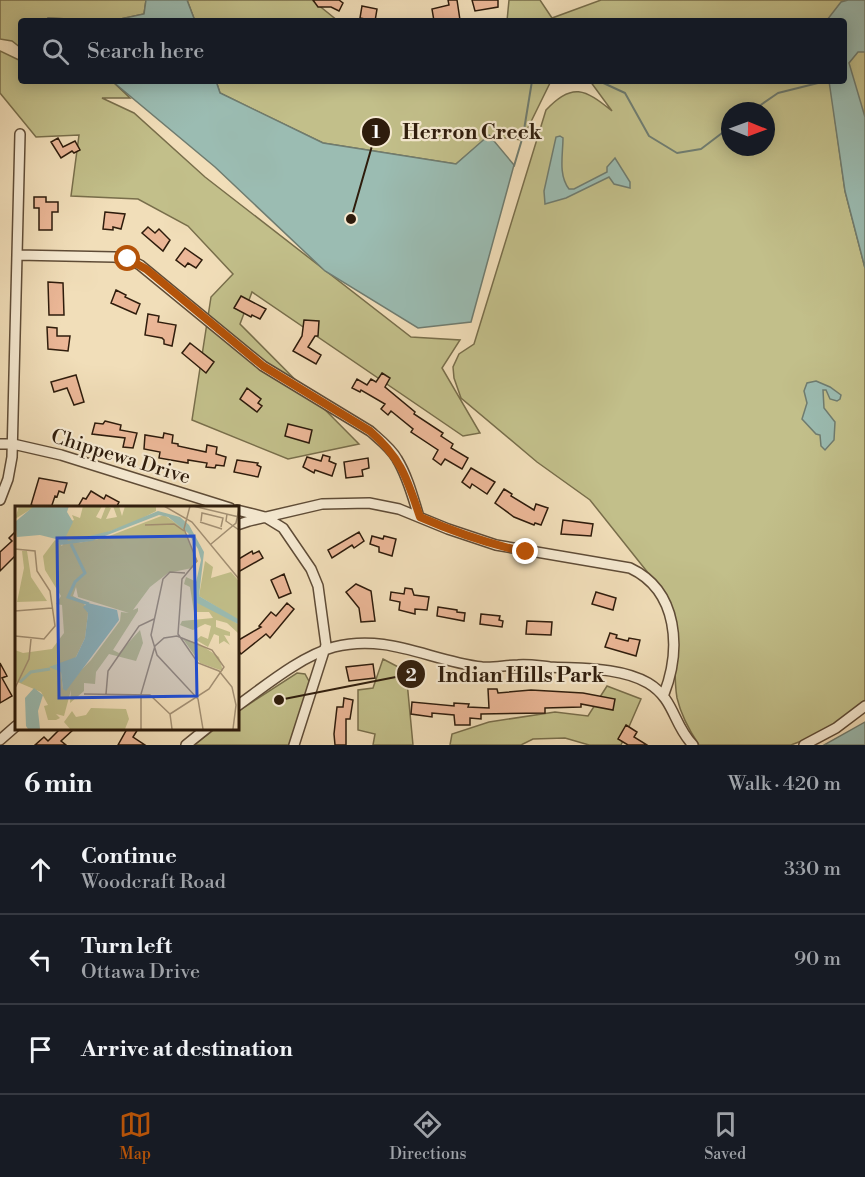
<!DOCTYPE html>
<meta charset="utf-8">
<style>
body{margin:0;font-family:"Libre Bodoni",serif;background:#242831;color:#f1f3f6}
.compass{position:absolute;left:721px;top:102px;width:54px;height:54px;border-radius:50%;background:#171b24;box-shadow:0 3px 15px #0003;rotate:91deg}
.stop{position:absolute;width:18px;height:18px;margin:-14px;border:4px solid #b45309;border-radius:50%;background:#fff}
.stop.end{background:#b45309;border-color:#fff;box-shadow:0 2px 6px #0008}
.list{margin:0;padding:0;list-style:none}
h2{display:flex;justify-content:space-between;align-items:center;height:78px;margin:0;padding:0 24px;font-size:26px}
h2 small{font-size:20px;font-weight:400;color:#9ea1a6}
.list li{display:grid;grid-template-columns:39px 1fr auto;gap:18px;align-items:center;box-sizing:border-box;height:90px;padding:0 24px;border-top:2px solid #363941}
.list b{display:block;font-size:22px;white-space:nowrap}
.list p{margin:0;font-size:20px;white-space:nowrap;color:#9ea1a6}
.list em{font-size:20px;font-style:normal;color:#9ea1a6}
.icon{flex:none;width:33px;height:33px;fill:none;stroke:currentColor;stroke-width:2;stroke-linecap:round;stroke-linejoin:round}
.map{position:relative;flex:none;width:865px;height:745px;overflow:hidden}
.search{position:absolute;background:#171b24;box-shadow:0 3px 15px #0003;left:18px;right:18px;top:18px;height:66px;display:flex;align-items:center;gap:15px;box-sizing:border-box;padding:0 21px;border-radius:6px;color:#9ea1a6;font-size:22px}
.sheet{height:348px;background:#171b24}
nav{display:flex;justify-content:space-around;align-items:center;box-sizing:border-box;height:84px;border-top:2px solid #363941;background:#171b24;font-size:16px;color:#9ea1a6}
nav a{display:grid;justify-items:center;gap:3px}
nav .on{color:#b45309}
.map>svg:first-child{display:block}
</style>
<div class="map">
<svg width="865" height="745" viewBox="0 0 865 745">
<rect width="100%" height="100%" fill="#f1deb9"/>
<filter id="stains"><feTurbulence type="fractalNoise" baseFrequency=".00333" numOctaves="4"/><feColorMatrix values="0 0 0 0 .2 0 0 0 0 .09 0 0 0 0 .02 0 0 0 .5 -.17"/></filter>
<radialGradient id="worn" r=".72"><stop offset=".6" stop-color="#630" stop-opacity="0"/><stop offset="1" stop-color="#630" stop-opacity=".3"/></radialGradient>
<path fill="#c2bf8a" stroke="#786e4b" stroke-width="1.5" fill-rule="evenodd" d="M 0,0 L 146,0 L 144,14 L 111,21 L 48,18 L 47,21 L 21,21 L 21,48 L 12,41 L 0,39 Z
M 187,0 L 312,0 L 338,21 L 195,21 Z
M 509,0 L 540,0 L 552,18 L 601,0 L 846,0 L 828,21 L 507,21 Z
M 865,31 L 865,156 L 834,112 L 845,191 L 865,268 L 865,700 L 835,724 L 804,740 L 791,745 L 699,745 C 689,730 681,715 677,698 C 671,663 682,635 668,598 L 590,500 L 537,462 L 461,398 L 454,378 L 453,367 L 459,354 L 474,344 L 546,110 C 572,82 585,89 612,111 L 590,81 L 844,81 L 844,43 ZM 730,111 L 766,111 L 766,147 L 730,147 Z
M 0,51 L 21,61 L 21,81 L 112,81 L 130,98 L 102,98 L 134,113 L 205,177 L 411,337 L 460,340 L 442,368 L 480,433 L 463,436 L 252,292 L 240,324 L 359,444 L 288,459 L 192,420 L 211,297 L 233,274 L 188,226 L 138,199 L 71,196 L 79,135 L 36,137 L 0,93 Z
M 216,81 L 559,81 L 551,81 L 522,140 L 489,136 L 456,164 L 323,143 L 220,93 Z
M 383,659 L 406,671 L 413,745 L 373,745 L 375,734 L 358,730 L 358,690 L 373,688 Z
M 297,673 L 305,674 L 310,683 L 289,745 L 194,745 L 215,729 L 237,728 L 237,712 Z
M 607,686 L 641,699 L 621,745 L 589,745 L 565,738 L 533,739 L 521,745 L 450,745 L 452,734 L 489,722 L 555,712 L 588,716 Z"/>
<path fill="#9bbcb2" stroke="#6f7c70" stroke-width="1.5" d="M 146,0 L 187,0 L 195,21 L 47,21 L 48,18 L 111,21 L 144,14 Z
M 848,0 L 865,0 L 865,52 L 858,52 L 849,63 L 865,117 L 865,268 L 845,191 L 829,81 L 844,81 L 844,21 L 827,20 L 841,2 Z
M 112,81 L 216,81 L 220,93 L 323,143 L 456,164 L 489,135 L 514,165 L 471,322 L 418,328 L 325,271 L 215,167 Z
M 560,136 L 563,138 C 563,154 558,175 569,189 L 574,189 L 607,172 L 607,167 L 615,158 L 630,182 L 630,188 L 614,184 L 609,177 L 566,198 L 545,204 L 544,191 L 556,137 Z
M 816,381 L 830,387 L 841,395 L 840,399 L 837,401 L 830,399 L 826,390 L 823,390 L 824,408 L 835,422 L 834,440 L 825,450 L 821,446 L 820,435 L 816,434 L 802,419 L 807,403 L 804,391 L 807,383 Z
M 865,722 L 865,745 L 824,745 Z"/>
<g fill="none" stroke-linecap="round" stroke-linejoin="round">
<path stroke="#6f7c70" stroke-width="2" d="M 599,81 L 625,93 L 649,136 L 677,153 L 701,149 L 730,127
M 752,111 L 778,93 L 826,81
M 514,166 L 523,136 L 532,81"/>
</g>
<path fill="#ebb797" stroke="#2e1c0c" stroke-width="1.5" d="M 313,0 L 339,0 L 343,3 L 339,11 L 331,7 L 318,7 Z
M 448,0 L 457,0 L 460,20 L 434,21 L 432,9 L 449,5 Z
M 472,0 L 498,0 L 498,7 L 475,11 Z
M 362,6 L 377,9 L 375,21 L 360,18 Z
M 58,138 L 63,147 L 75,141 L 80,150 L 74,153 L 72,151 L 61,158 L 51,142 Z
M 34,197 L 46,197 L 46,202 L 58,202 L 58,212 L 52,212 L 52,230 L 39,230 L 39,208 L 34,208 Z
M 105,212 L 125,214 L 121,229 L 113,227 L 113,230 L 103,229 Z
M 148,227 L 155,233 L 159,229 L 170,240 L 163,251 L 142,233 Z
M 185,248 L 202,260 L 196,268 L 188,263 L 185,267 L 176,260 Z
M 48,282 L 63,283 L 64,315 L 49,315 Z
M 116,290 L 126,295 L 125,297 L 140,304 L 136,314 L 111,303 Z
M 241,296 L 266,309 L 260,319 L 252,315 L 251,317 L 234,308 Z
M 148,314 L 159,316 L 158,322 L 176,325 L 172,346 L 164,344 L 164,340 L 162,338 L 145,335 Z
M 304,320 L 319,321 L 318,336 L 315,336 L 308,347 L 321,355 L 316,364 L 293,351 L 302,336 Z
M 47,327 L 57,328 L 57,336 L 70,336 L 68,351 L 48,349 Z
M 190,343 L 214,362 L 206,373 L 182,353 Z
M 382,373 L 390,378 L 385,387 L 415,412 L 414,414 L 443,433 L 441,436 L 453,444 L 451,448 L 468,458 L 462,469 L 445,459 L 441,465 L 433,459 L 438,450 L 411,432 L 413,429 L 391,411 L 388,415 L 381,409 L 385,404 L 361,390 L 360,392 L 352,388 L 357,379 L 367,385 L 371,379 L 376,382 Z
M 76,375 L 84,402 L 74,405 L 67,388 L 54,392 L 51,382 Z
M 247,388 L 261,399 L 258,403 L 262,406 L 257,412 L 240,399 Z
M 105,421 L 121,425 L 120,430 L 137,433 L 133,448 L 123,447 L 125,438 L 92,434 L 95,423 L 103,424 Z
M 288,424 L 312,430 L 309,443 L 285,436 Z
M 164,433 L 173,435 L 172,443 L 178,444 L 178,446 L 206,452 L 207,445 L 217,447 L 216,454 L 226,457 L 224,466 L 216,465 L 215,468 L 206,467 L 207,463 L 188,460 L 188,463 L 159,458 L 160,452 L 144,449 L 145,435 L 163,438 Z
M 323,455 L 330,457 L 329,461 L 336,464 L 332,476 L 315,470 L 314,473 L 303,467 L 307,457 L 321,461 Z
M 368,458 L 369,468 L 362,470 L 363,476 L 346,478 L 344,462 Z
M 237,460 L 258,463 L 257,465 L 261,467 L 258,477 L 234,472 Z
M 471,468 L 495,482 L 487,494 L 472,484 L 470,488 L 462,482 Z
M 39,478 L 67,483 L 64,493 L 59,491 L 57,497 L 55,496 L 51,508 L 40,508 L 31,505 Z
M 504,489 L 512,494 L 511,496 L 534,510 L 536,504 L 548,508 L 541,525 L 535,523 L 534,525 L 514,517 L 495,503 Z
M 91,491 L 104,499 L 106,495 L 119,502 L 116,508 L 85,508 L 79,505 L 83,498 L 86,499 Z
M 563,520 L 593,524 L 591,536 L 561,534 Z
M 16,531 L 16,555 L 0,571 L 0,552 L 12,541 L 9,538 Z
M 359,532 L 364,541 L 354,548 L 352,545 L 332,558 L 328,550 Z
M 372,536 L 383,539 L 384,536 L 396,539 L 392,556 L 379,552 L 379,547 L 370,544 Z
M 252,551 L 253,554 L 259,551 L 263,558 L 240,571 L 237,565 L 237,560 Z
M 284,574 L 291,593 L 279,598 L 271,580 Z
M 356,584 L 371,591 L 375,621 L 361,622 L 359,608 L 346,592 Z
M 405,588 L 412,589 L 414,595 L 429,597 L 427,610 L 415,609 L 415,614 L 399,610 L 400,602 L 390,600 L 391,592 L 404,594 Z
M 596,592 L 616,598 L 613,610 L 592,604 Z
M 287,603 L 294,609 L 270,638 L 266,634 L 241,654 L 237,649 L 237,641 L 261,627 L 259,626 L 271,612 L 276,616 Z
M 438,607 L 457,610 L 457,612 L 465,613 L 464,621 L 437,616 Z
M 481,614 L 500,616 L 499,620 L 503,621 L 502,627 L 480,624 Z
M 527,621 L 552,622 L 551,635 L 526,634 Z
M 610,633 L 617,635 L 616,638 L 628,641 L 629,638 L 640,640 L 636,656 L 605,647 Z
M 0,663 L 7,676 L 2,678 L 12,696 L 0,703 Z
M 373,664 L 375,678 L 349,681 L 346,667 Z
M 488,689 L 497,689 L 498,693 L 531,690 L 583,693 L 615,699 L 613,710 L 581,704 L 581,707 L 545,708 L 545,713 L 481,714 L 481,719 L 470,718 L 470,725 L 455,725 L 454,715 L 432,713 L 432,717 L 411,714 L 412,702 L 454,706 L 454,703 L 469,704 L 468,707 L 489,708 Z
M 344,698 L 353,700 L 350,719 L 346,719 L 346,745 L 335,745 L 334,734 L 337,707 L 343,707 Z
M 626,725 L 637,732 L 634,737 L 647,745 L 628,745 L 618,739 Z
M 60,729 L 74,729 L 61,741 L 66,745 L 35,745 L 44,737 L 48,741 Z
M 127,729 L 138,729 L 133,737 L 145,745 L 118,745 Z"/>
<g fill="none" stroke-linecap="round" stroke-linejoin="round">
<g stroke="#5f4c37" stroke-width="12">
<path id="minor" d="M 17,255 L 114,257 L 128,259 L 140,265 L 263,366 L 370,431 C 379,439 391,448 397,459 C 408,477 413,498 419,517
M 0,444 L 13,444 L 61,455 L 230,508
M 0,500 L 8,479 L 12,457 L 20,134
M 237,510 L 265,517 L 283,528 L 311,569 L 318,586 L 326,645 L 294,745
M 237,525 L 249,521 L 322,504 L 369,503 L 399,509 L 448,529 L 496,545 L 630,568 C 679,591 681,650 664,694
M 237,706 C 265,686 301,656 334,647 C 388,633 430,661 482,667 C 494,668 506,665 518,665 C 529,664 539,666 550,667 C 582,669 620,667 648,683 C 675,699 673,725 693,745
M 0,740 L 16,726
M 186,745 L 207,728
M 804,745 L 836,728 L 865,706"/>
</g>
<use href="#minor" stroke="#f6ead2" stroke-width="9"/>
</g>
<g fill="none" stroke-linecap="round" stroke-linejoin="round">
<path stroke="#b45309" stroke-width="8" d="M 128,259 L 146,269 L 263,366 L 370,431 C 402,459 407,479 420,517 C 454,532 489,544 526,552"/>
</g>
<g text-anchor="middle" stroke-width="4.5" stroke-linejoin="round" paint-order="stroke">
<g font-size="20" fill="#2e1c0c" stroke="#f6ead2">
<text transform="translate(121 456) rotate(17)" y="7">Chippewa Drive</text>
</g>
</g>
<g transform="translate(15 506)">
<rect width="224" height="224" fill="#f1deb9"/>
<path d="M 4,0 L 36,0 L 55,15 L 59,14 L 57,9 L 65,12 L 68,0 L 87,0 L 81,11 L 86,13 L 91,0 L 96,2 L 91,13 L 102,11 L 98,0 L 104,0 L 107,10 L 110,0 L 141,0 L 141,5 L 120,16 L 63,37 L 89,32 L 149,9 L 168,22 L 182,54 L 177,62 L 153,67 L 135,81 L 118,104 L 123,102 L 123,105 L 98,144 L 104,147 L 125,124 L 128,137 L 121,155 L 94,148 L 81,166 L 80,178 L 69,177 L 69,185 L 55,197 L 56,184 L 49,210 L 41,208 L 45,212 L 41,214 L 33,214 L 29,200 L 33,199 L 26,186 L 0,175 L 0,144 L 8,147 L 37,143 L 49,127 L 47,99 L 41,98 L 46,90 L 30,64 L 28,50 L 40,34 L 47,40 L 50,34 L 21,0 L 0,13 ZM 61,81 L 63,91 L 114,107 L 106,106 L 105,115 L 76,154 L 48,183 L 46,165 L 61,151 L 70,132 L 73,107 L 68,95 L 58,90 ZM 7,45 L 12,45 L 16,71 L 32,95 L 2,96 L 9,62 ZM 190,55 L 198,61 L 196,72 L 216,66 L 223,74 L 223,114 L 184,90 ZM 171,71 L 182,76 L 179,91 L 223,118 L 223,127 L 212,117 L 201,114 L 201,121 L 215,126 L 215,130 L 209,129 L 215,139 L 209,135 L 204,138 L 204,130 L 199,128 L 193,141 L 181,134 L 186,130 L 193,133 L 196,120 L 190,118 L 178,124 L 165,119 L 167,115 L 198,112 L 194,106 L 179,106 L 175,81 L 169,78 ZM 168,133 L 183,137 L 204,151 L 208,165 L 185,157 ZM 76,202 L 111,203 L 114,213 L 110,223 L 55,223 L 49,216 L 57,205 L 61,211 L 71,209 Z" fill="#c2bf8a" fill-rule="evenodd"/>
<path d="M 19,0 L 54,0 L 52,6 L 58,16 L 51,30 L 53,35 L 95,25 L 143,5 L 165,11 L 174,19 L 189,46 L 184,90 L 223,113 L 223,118 L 182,97 L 179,85 L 186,54 L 183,43 L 173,27 L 153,11 L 144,9 L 77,35 L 45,39 L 41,33 L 25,29 L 2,31 L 0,16 ZM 73,97 L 102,104 L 104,114 L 51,185 L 48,183 L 46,166 L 34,161 L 61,151 L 70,132 L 73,107 L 68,101 ZM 19,182 L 28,189 L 23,205 L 25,223 L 13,223 L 11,220 L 10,192 Z" fill="#9bbcb2"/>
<path fill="none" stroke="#9bbcb2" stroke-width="3" d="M 56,38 L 70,67 L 60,76 L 53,91 L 74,98M 5,176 L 16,166 L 35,163"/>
<path fill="none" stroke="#a39074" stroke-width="1.5" d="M 149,0 L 177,16 L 224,73M 175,0 L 169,23 L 182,55 L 167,73 L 163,128 L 183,157 L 204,165 L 217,181 L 221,199 L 218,223M 178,0 L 224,11M 212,8 L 211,15 L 224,24M 186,15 L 187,7 L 208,12 L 206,21M 185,16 L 207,23M 130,19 L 159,18 L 169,25M 196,38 L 221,17 L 224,3M 0,43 L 20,45 L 22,65 L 35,85 L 40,120 L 29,133 L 0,130M 170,67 L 155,66 L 148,73 L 136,129 L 142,149 L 183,193 L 188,223M 0,105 L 37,102M 0,182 L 14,153 L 16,133M 69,188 L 135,189 L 155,208 L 157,223M 91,188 L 93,165 L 124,120 L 139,113M 126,223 L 126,188 L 140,140 L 149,132 L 162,130 L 197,144 L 209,161 L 194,183 L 155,208"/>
<path fill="#1d4ed8" fill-opacity="0.15" stroke="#1d4ed8" stroke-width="3" d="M 179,30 L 182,190 L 44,192 L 42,32 Z"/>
<rect width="224" height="224" fill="none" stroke="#2e1c0c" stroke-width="3"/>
</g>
<path fill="none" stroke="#2e1c0c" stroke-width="2" d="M351 219L376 132M279 700L411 674"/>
<g fill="#2e1c0c" stroke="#f6ead2" stroke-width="2">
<circle cx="351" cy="219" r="6"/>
<circle cx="279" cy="700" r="6"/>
<circle cx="376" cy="132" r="15"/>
<circle cx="411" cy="674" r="15"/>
</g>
<g font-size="18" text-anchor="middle" font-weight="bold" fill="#fff">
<text x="376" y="138">1</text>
<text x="411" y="681">2</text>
</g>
<g font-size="21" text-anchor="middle" font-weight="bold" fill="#2e1c0c" stroke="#f6ead2" stroke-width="4.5" stroke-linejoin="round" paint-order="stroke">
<text x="472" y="139">Herron Creek</text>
<text x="521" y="682">Indian Hills Park</text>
</g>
<rect width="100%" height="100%" filter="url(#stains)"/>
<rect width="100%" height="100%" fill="url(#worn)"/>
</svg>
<svg class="compass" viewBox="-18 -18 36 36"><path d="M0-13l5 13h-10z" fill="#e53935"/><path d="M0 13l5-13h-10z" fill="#9ea1a6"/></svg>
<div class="stop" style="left:128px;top:259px"></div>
<div class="stop end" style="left:526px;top:552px"></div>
<div class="search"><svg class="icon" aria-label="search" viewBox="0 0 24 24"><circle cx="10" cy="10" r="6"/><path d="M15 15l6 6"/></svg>Search here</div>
</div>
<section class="sheet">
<h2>6 min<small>Walk · 420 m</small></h2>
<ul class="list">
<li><svg class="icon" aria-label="ahead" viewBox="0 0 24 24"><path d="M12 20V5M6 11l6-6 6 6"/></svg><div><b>Continue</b><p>Woodcraft Road</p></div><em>330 m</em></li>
<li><svg class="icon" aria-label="left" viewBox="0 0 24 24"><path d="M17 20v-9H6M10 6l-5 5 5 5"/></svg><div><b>Turn left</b><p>Ottawa Drive</p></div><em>90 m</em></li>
<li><svg class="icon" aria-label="arrive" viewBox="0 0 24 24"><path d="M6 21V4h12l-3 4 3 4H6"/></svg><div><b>Arrive at destination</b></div></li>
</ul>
</section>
<nav>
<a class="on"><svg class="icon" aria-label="map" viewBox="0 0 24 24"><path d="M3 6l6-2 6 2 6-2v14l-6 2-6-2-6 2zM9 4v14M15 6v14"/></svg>Map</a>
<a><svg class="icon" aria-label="directions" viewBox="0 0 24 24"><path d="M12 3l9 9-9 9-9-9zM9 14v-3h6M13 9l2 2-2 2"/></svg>Directions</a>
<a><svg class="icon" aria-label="saved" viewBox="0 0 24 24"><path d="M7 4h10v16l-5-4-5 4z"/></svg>Saved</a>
</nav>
